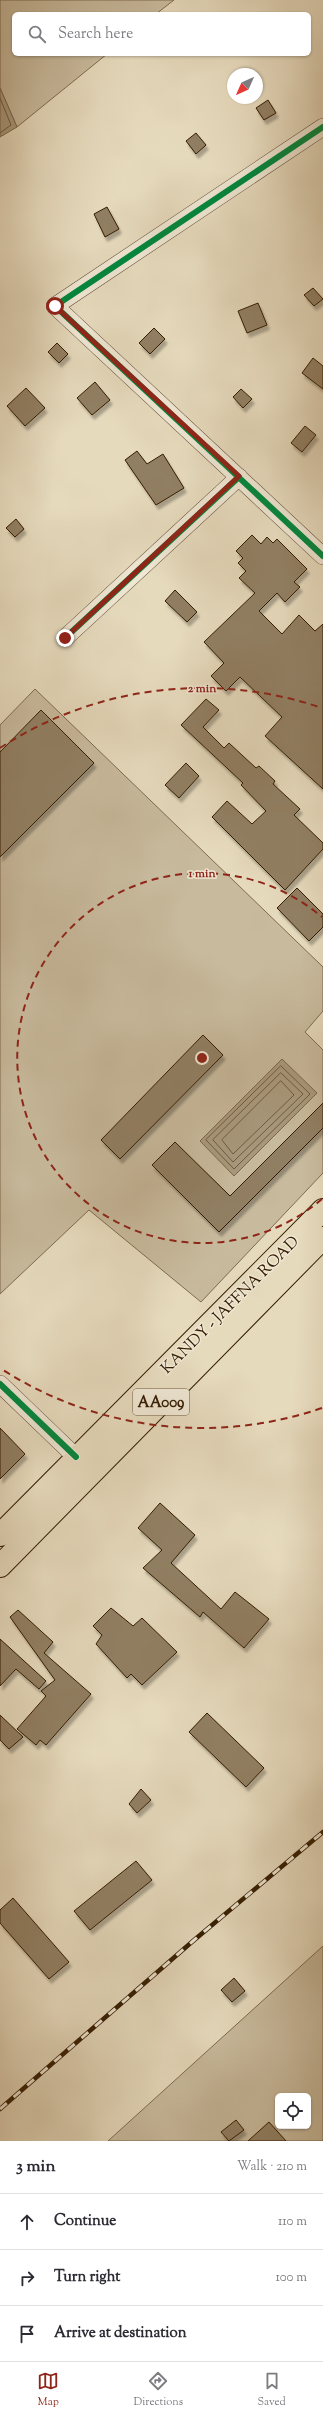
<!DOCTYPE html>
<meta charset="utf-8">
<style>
body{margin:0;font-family:"Sorts Mill Goudy",serif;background:#f2f2f3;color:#2b2b33}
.controls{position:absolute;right:12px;bottom:12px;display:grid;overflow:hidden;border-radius:6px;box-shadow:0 1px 3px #0004}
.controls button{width:36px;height:36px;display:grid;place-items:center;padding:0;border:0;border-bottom:1px solid #e1e1e2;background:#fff;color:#2b2b33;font:20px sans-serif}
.compass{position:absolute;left:227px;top:68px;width:36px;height:36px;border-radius:50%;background:#fff;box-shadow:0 1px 3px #0004;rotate:225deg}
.stop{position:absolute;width:12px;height:12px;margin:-9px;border:3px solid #8f2418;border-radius:50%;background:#fff}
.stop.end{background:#8f2418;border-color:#fff;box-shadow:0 1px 4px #0008}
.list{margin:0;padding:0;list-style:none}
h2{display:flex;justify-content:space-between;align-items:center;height:52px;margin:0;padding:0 16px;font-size:17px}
h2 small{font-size:13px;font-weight:400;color:#7c7c81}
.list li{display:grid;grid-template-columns:26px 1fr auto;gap:12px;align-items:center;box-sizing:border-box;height:56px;padding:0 16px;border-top:1px solid #e1e1e2}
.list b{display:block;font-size:15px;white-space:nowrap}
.list em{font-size:13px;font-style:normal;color:#7c7c81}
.icon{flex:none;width:22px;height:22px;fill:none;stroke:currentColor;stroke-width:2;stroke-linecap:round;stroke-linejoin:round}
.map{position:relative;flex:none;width:323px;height:2141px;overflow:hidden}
.search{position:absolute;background:#fff;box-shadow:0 1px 3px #0004;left:12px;right:12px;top:12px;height:44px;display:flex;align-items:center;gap:10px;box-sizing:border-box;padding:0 14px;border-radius:6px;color:#7c7c81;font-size:15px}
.sheet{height:220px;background:#fff}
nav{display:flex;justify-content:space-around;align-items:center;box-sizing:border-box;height:56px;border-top:1px solid #e1e1e2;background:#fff;font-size:11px;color:#7c7c81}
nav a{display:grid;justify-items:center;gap:2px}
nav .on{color:#8f2418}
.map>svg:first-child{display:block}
</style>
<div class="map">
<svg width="323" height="2141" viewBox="0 0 323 2141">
<defs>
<filter id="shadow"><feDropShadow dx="2.5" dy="4.5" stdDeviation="1" flood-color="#0004"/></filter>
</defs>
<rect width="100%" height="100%" fill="#e6dabd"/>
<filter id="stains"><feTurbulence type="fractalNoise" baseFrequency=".005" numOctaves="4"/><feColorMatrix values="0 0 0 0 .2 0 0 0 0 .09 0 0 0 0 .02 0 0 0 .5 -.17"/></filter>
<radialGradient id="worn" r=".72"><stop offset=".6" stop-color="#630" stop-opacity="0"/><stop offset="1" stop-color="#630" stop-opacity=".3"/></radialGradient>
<path fill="#c8ba9d" stroke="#7e6b4f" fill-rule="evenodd" d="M 0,0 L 174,0 L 156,14 L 14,14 L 14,54 L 107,54 L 17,127 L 0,88 Z
M 35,689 L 323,967 L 323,1011 L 305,1032 L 323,1050 L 323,1173 L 201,1302 L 89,1210 L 0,1294 L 0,725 Z
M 323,1946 L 323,2141 L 108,2141 ZM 278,2096 L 308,2096 L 308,2126 L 278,2126 Z"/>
<path fill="#a9997d" stroke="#7a674b" d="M 0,88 L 17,127 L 0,137 Z
M 282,1059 L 317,1093 L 234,1176 L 200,1141 Z"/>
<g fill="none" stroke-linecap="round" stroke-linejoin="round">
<path stroke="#6e5a3f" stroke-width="1" d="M 0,98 L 11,125 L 0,133
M 281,1066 L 310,1094 L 234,1169 L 206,1140 Z
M 281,1073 L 303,1094 L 233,1162 L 213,1140 Z
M 281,1081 L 294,1095 L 233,1154 L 222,1140 Z"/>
</g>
<path fill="#917f63" stroke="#341c01" filter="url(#shadow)" d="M 268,100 L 276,113 L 264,120 L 256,108 Z
M 196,133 L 206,145 L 196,154 L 186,141 Z
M 107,207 L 119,229 L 105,237 L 94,214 Z
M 313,288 L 323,299 L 314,306 L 304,295 Z
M 258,303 L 267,325 L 247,333 L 238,311 Z
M 154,328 L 165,339 L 150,354 L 139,343 Z
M 57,343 L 68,354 L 59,363 L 48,352 Z
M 313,358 L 323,366 L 323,389 L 302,373 Z
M 95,382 L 110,400 L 92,415 L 77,398 Z
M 26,388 L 45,408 L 25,426 L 7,406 Z
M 241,389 L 252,399 L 243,408 L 233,397 Z
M 305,426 L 316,435 L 302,452 L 291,443 Z
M 137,451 L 147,464 L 163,454 L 184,488 L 156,505 L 125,460 Z
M 16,519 L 24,529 L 15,537 L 6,528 Z
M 252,535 L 261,544 L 267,537 L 273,543 L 277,539 L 307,569 L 294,582 L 300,587 L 285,602 L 277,593 L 259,611 L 282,634 L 299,615 L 315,631 L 323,624 L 323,789 L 265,736 L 282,717 L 240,677 L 226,691 L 211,676 L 224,663 L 204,642 L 255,593 L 239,578 L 246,571 L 238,563 L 243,558 L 236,551 Z
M 175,590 L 197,612 L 187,622 L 165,601 Z
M 206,699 L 219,710 L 203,727 L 224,748 L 229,743 L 256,768 L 259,766 L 275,781 L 273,784 L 300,809 L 294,815 L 323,843 L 323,849 L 285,890 L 212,817 L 227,801 L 252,824 L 266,811 L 241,785 L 243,783 L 181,725 Z
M 41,710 L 94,763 L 0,857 L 0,752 Z
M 186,763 L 199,776 L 179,798 L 165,785 Z
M 297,888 L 323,914 L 323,927 L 309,941 L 277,908 Z
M 203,1035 L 223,1055 L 120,1159 L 101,1140 Z
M 323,1103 L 323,1128 L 219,1232 L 152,1165 L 175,1142 L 230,1196 Z
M 0,1428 L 25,1454 L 0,1479 Z
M 160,1503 L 195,1535 L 171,1563 L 221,1609 L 235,1592 L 269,1619 L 244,1648 L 203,1612 L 200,1617 L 143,1568 L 162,1550 L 138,1528 Z
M 111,1608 L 133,1626 L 142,1618 L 177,1652 L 142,1685 L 131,1674 L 127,1678 L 96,1644 L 102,1635 L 93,1626 Z
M 18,1610 L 53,1642 L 44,1653 L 91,1694 L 46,1745 L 40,1740 L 36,1745 L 17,1729 L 46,1696 L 41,1691 L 55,1680 L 10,1617 Z
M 0,1639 L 46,1681 L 39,1689 L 16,1669 L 0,1686 Z
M 207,1713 L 264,1768 L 246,1787 L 189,1732 Z
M 0,1715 L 23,1737 L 9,1749 L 0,1740 Z
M 141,1789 L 151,1800 L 137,1813 L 129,1804 Z
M 136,1861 L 152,1880 L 90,1930 L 74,1911 Z
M 13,1898 L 69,1962 L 49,1979 L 0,1923 L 0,1910 Z
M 234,1978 L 245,1991 L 232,2002 L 221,1990 Z
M 236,2120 L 244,2130 L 229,2141 L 221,2132 Z
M 269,2122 L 286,2141 L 248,2141 Z"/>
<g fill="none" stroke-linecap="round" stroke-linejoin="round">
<g stroke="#604c30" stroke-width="18">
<path id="minor" d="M 323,127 L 55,306 L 323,556
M 65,638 L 239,477
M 0,1384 L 76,1457"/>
</g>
<g stroke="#341c01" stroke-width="24">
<path id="highway" d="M 0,1535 L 323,1210
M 0,1566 L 323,1238"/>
</g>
<use href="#minor" stroke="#efe7d4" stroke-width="17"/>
<use href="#highway" stroke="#e6dabd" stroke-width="22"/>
<g stroke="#341c01" stroke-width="4.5">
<path id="rail" d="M 0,2109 L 193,1941 L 323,1832"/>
</g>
<use href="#rail" stroke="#efe7d4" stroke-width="3" stroke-dasharray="9" stroke-linecap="butt"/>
<g stroke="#efe7d4" stroke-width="8">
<path id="cycleway" d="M 323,127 L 55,306 L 323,556
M 65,638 L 239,477
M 0,1384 L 76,1457"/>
</g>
<use href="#cycleway" stroke="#00873e" stroke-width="6"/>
</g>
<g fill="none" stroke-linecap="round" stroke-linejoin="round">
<path stroke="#8f2418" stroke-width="5" d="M 55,306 L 239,476 L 65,638"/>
</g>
<g fill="none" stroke="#8f2418" stroke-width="2" stroke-dasharray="7 5">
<path d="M322 1199A185 185 0 1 1 322 917"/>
<path d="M322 1408A370 370 0 0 1 0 1368M0 748A370 370 0 0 1 322 708"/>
</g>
<g text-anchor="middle" stroke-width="3" stroke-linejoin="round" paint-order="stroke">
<rect fill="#efe7d4" stroke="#6c5940" stroke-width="1" x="133" y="1389" width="56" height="26" rx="3"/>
<g font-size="15" font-weight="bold" fill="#341c01">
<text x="161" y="1407">AA009</text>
</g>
<g font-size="16" fill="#341c01" stroke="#efe7d4">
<text transform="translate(229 1304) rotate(-45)" y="6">KANDY - JAFFNA ROAD</text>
</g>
</g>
<circle cx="202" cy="1058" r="6" fill="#8f2418" stroke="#efe7d4" stroke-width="2"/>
<g font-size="12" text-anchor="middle" font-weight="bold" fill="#8f2418" stroke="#efe7d4" stroke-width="3" stroke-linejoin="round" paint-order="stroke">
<text x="202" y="692">2 min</text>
<text x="202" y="877">1 min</text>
</g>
<rect width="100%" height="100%" filter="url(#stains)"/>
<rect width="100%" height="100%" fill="url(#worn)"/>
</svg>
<div class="controls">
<button><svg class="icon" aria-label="locate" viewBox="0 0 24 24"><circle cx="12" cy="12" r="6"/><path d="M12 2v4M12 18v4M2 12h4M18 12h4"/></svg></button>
</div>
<svg class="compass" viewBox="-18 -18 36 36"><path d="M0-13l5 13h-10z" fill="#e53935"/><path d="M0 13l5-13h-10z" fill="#7c7c81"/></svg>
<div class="stop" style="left:55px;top:306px"></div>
<div class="stop end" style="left:65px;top:638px"></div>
<div class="search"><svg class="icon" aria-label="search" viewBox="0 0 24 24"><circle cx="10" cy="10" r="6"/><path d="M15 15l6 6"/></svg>Search here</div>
</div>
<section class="sheet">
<h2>3 min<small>Walk · 210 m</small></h2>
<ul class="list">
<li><svg class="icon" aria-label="ahead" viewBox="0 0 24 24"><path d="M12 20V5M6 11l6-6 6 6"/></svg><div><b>Continue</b></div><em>110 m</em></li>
<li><svg class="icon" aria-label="right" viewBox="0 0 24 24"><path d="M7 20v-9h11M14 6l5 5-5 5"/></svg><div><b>Turn right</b></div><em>100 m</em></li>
<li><svg class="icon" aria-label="arrive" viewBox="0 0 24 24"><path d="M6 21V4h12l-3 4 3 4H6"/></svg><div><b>Arrive at destination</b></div></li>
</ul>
</section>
<nav>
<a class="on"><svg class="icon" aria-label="map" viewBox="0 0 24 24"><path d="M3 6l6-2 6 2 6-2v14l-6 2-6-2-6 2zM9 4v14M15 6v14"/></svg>Map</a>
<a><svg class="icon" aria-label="directions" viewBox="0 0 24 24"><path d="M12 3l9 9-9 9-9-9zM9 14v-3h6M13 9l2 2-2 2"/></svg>Directions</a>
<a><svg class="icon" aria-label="saved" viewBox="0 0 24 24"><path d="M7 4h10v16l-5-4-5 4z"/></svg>Saved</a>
</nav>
